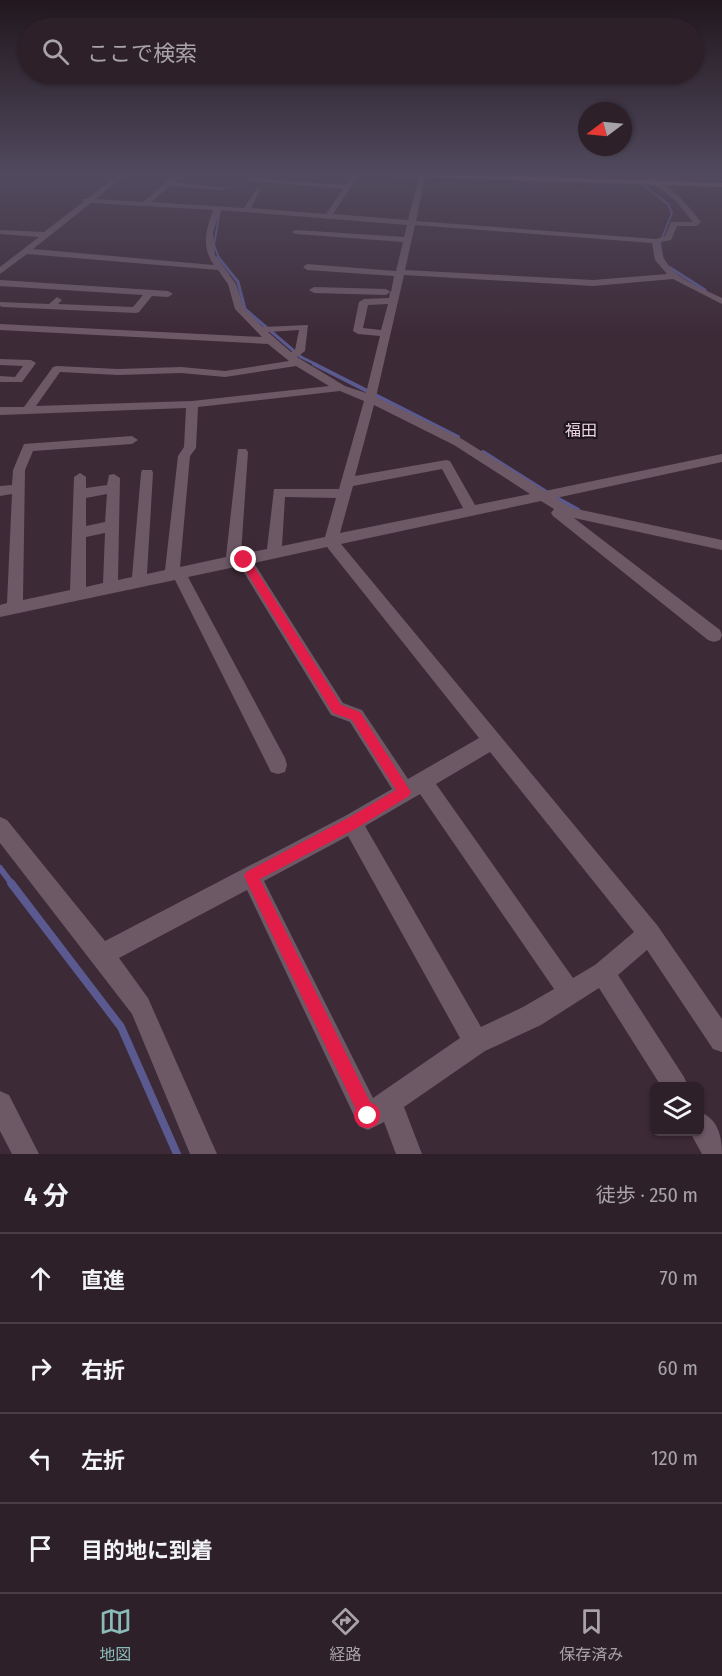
<!DOCTYPE html>
<html lang="ja">
<meta charset="utf-8">
<style>
body{margin:0;font-family:"Fira Sans Condensed","Noto Sans JP",sans-serif;background:#362831;color:#f1f3f6}
.controls{position:absolute;right:18px;bottom:18px;display:grid;overflow:hidden;border-radius:9px;box-shadow:0 2px 4px #0004}
.controls button{width:54px;height:54px;display:grid;place-items:center;padding:0;border:0;border-bottom:2px solid #493e46;background:#2e2029;color:#f1f3f6;font:30px sans-serif}
.compass{position:absolute;left:578px;top:102px;width:54px;height:54px;border-radius:50%;background:#2e2029;box-shadow:0 2px 4px #0004;rotate:254deg}
.stop{position:absolute;width:18px;height:18px;margin:-14px;border:4px solid #e11d48;border-radius:50%;background:#fff}
.stop.end{background:#e11d48;border-color:#fff;box-shadow:0 2px 6px #0008}
.list{margin:0;padding:0;list-style:none}
h2{display:flex;justify-content:space-between;align-items:center;height:78px;margin:0;padding:0 24px;font-size:26px}
h2 small{font-size:20px;font-weight:400;color:#a7a3a8}
.list li{display:grid;grid-template-columns:39px 1fr auto;gap:18px;align-items:center;box-sizing:border-box;height:90px;padding:0 24px;border-top:2px solid #493e46}
.list b{display:block;font-size:22px;white-space:nowrap}
.list em{font-size:20px;font-style:normal;color:#a7a3a8}
.icon{flex:none;width:33px;height:33px;fill:none;stroke:currentColor;stroke-width:2;stroke-linecap:round;stroke-linejoin:round}
.map{position:relative;flex:none;width:722px;height:1154px;overflow:hidden}
.search{position:absolute;background:#2e2029;box-shadow:0 2px 4px #0004;left:18px;right:18px;top:18px;height:66px;display:flex;align-items:center;gap:15px;box-sizing:border-box;padding:0 21px;border-radius:33px;color:#a7a3a8;font-size:22px}
.sheet{height:438px;background:#2e2029}
nav{display:flex;justify-content:space-around;align-items:center;box-sizing:border-box;height:84px;border-top:2px solid #493e46;background:#2e2029;font-size:16px;color:#a7a3a8}
nav a{display:grid;justify-items:center;gap:3px}
nav .on{color:#8bbbb9}
.map>svg:first-child{display:block}
</style>
<div class="map">
<svg width="722" height="1154" viewBox="0 0 722 1154">
<rect width="100%" height="100%" fill="#3d2a37"/>
<path fill="#4a3143" d="M 526,181 L 575,183 L 585,192 L 527,188 Z"/>
<g fill="none" stroke-linecap="round" stroke-linejoin="round">
<path stroke="#5a5990" stroke-width="2" d="M 627,173 L 668,204 L 672,213 L 660,243 L 662,255
M 215,210 L 220,210 L 214,245 L 219,258"/>
<path stroke="#5a5990" stroke-width="3" d="M 218,257 L 238,282 L 245,309 L 301,357 L 317,365
M 669,267 L 705,290"/>
<path stroke="#5a5990" stroke-width="4" d="M 314,364 L 458,437
M 483,452 L 559,500"/>
<path stroke="#5a5990" stroke-width="4.5" d="M 556,498 L 578,510"/>
<path stroke="#5a5990" stroke-width="6" d="M 0,868 L 12,884"/>
<path stroke="#5a5990" stroke-width="8" d="M 11,883 L 121,1027 L 177,1154"/>
<path fill="#6d5866" fill-rule="evenodd" d="M 121,173 L 128,173 L 96,199 L 143,202 L 177,173 L 184,173 L 174,182 L 227,188 L 224,190 L 170,186 L 151,202 L 244,208 L 258,187 L 261,189 L 251,208 L 326,214 L 343,189 L 245,180 L 248,178 L 346,185 L 354,173 L 360,173 L 333,214 L 408,220 L 420,173 L 426,173 L 416,221 L 656,239 L 665,236 L 671,222 L 693,222 L 675,200 L 638,173 C 661,173 688,205 701,222 L 696,226 L 677,226 L 671,240 L 660,242 C 661,274 697,286 722,298 L 722,304 L 673,279 L 593,286 L 404,275 L 376,397 L 462,439 L 545,491 L 722,454 L 722,462 L 556,498 L 572,508 L 722,540 L 722,550 L 574,518 L 720,630 L 722,635 L 720,640 L 714,642 L 708,640 L 553,516 L 551,513 L 554,509 L 541,501 L 341,544 L 657,925 L 722,1019 L 722,1052 L 713,1049 L 647,950 L 618,975 L 684,1077 L 688,1086 L 661,1086 L 599,988 L 541,1025 L 485,1051 L 404,1107 L 422,1154 L 396,1154 L 384,1122 L 368,1130 L 359,1126 L 247,890 L 119,958 L 148,998 L 217,1154 L 190,1154 L 132,1014 L 0,843 L 0,817 L 7,820 L 105,941 L 345,816 L 392,789 L 350,722 L 331,715 L 240,566 L 188,577 L 285,758 L 287,765 L 285,772 L 278,774 L 271,772 L 175,580 L 0,617 L 0,605 L 7,603 L 12,494 L 0,496 L 0,486 L 12,485 L 13,470 L 24,444 L 132,436 L 138,440 L 132,444 L 33,451 L 25,470 L 23,600 L 70,590 L 74,477 L 80,473 L 86,477 L 86,488 L 107,485 L 109,475 L 114,474 L 120,478 L 118,580 L 132,577 L 141,473 L 142,470 L 152,470 L 153,473 L 147,574 L 165,570 L 178,456 L 184,447 L 186,408 L 0,415 L 0,407 L 24,407 L 53,367 L 57,366 L 118,369 L 181,367 L 225,371 L 289,361 L 268,344 L 0,330 L 0,324 L 262,337 L 235,309 L 228,284 L 218,270 L 27,254 L 0,274 L 0,267 L 39,237 L 0,234 L 0,230 L 44,232 L 83,202 L 83,199 L 87,199 ZM 91,203 L 213,210 C 206,230 201,247 214,265 L 33,249 ZM 220,210 L 407,225 L 404,237 L 296,230 L 292,232 L 296,234 L 403,242 L 396,271 L 307,264 L 303,267 L 307,270 L 394,276 L 391,292 L 386,289 L 314,287 L 309,290 L 314,293 L 386,295 L 390,292 L 389,298 L 364,299 L 359,302 L 353,331 L 358,334 L 380,336 L 366,393 L 345,386 L 297,357 L 305,351 L 308,325 L 263,327 L 244,308 L 236,284 L 215,255 L 213,233 ZM 415,225 L 652,243 L 655,260 L 667,274 L 593,280 L 405,270 ZM 388,304 L 381,330 L 363,328 L 368,305 ZM 299,330 L 295,350 L 291,352 L 268,332 ZM 296,366 L 329,386 L 192,401 L 36,406 L 60,372 L 118,375 L 181,373 L 225,377 ZM 340,391 L 364,401 L 339,489 L 274,489 L 267,549 L 241,554 L 248,452 L 246,449 L 238,449 L 226,557 L 180,567 L 190,456 L 196,448 L 198,407 ZM 374,405 L 454,445 L 530,494 L 475,505 L 450,461 L 446,460 L 355,476 ZM 442,469 L 463,508 L 340,533 L 353,486 ZM 107,494 L 105,522 L 86,526 L 86,498 ZM 285,497 L 336,498 L 325,537 L 282,546 ZM 105,533 L 103,583 L 86,587 L 86,537 ZM 327,547 L 479,738 L 408,779 L 362,710 L 343,703 L 254,563 ZM 490,752 L 634,932 L 595,965 L 573,978 L 436,784 ZM 420,794 L 554,989 L 523,1007 L 481,1027 L 365,826 ZM 348,836 L 460,1038 L 373,1098 L 264,881 Z
M 0,280 L 168,291 L 173,294 L 168,297 L 152,296 L 139,312 L 136,313 L 3,307 L 0,306 L 0,302 L 49,304 L 57,297 L 62,300 L 58,304 L 133,307 L 143,295 L 0,286 Z
M 0,359 L 31,360 L 36,363 L 22,382 L 0,382 L 0,376 L 15,377 L 23,366 L 0,365 Z
M 0,1091 L 9,1095 L 39,1154 L 12,1154 L 0,1131 Z
M 700,1112 C 718,1119 722,1136 722,1154 L 702,1154 L 691,1134 L 690,1132 L 700,1132 Z"/>
<path fill="#a97182" fill-rule="evenodd" d="M 354,173 L 434,173 L 722,183 L 722,187 L 358,175 Z"/>
</g>
<linearGradient id="sky" x2="0" y2="1"><stop stop-color="#22171e"/><stop offset="0.52" stop-color="#514a5e"/><stop offset="1" stop-color="#514a5e" stop-opacity="0"/></linearGradient>
<rect width="722" height="335" fill="url(#sky)"/>
<path fill="#e11d48" d="M 244,556 L 248,557 L 341,705 L 360,712 L 411,792 L 409,796 L 357,828 L 260,879 L 374,1110 L 377,1116 L 374,1122 L 368,1125 L 362,1122 L 244,876 L 246,872 L 348,818 L 396,790 L 352,720 L 333,713 L 241,563 L 239,560 Z"/>
<g text-anchor="middle" stroke-width="4.5" stroke-linejoin="round" paint-order="stroke">
<g font-size="16" fill="#edd4e5" stroke="#1e161c">
<text x="581" y="436">福田</text>
</g>
</g>
</svg>
<div class="controls">
<button><svg class="icon" aria-label="layers" viewBox="0 0 24 24"><path d="M12 4l9 5-9 5-9-5zM3 14l9 5 9-5"/></svg></button>
</div>
<svg class="compass" viewBox="-18 -18 36 36"><path d="M0-13l5 13h-10z" fill="#e53935"/><path d="M0 13l5-13h-10z" fill="#a7a3a8"/></svg>
<div class="stop" style="left:368px;top:1116px"></div>
<div class="stop end" style="left:244px;top:560px"></div>
<div class="search"><svg class="icon" aria-label="search" viewBox="0 0 24 24"><circle cx="10" cy="10" r="6"/><path d="M15 15l6 6"/></svg>ここで検索</div>
</div>
<section class="sheet">
<h2>4 分<small>徒歩 · 250 m</small></h2>
<ul class="list">
<li><svg class="icon" aria-label="ahead" viewBox="0 0 24 24"><path d="M12 20V5M6 11l6-6 6 6"/></svg><div><b>直進</b></div><em>70 m</em></li>
<li><svg class="icon" aria-label="right" viewBox="0 0 24 24"><path d="M7 20v-9h11M14 6l5 5-5 5"/></svg><div><b>右折</b></div><em>60 m</em></li>
<li><svg class="icon" aria-label="left" viewBox="0 0 24 24"><path d="M17 20v-9H6M10 6l-5 5 5 5"/></svg><div><b>左折</b></div><em>120 m</em></li>
<li><svg class="icon" aria-label="arrive" viewBox="0 0 24 24"><path d="M6 21V4h12l-3 4 3 4H6"/></svg><div><b>目的地に到着</b></div></li>
</ul>
</section>
<nav>
<a class="on"><svg class="icon" aria-label="map" viewBox="0 0 24 24"><path d="M3 6l6-2 6 2 6-2v14l-6 2-6-2-6 2zM9 4v14M15 6v14"/></svg>地図</a>
<a><svg class="icon" aria-label="directions" viewBox="0 0 24 24"><path d="M12 3l9 9-9 9-9-9zM9 14v-3h6M13 9l2 2-2 2"/></svg>経路</a>
<a><svg class="icon" aria-label="saved" viewBox="0 0 24 24"><path d="M7 4h10v16l-5-4-5 4z"/></svg>保存済み</a>
</nav>
